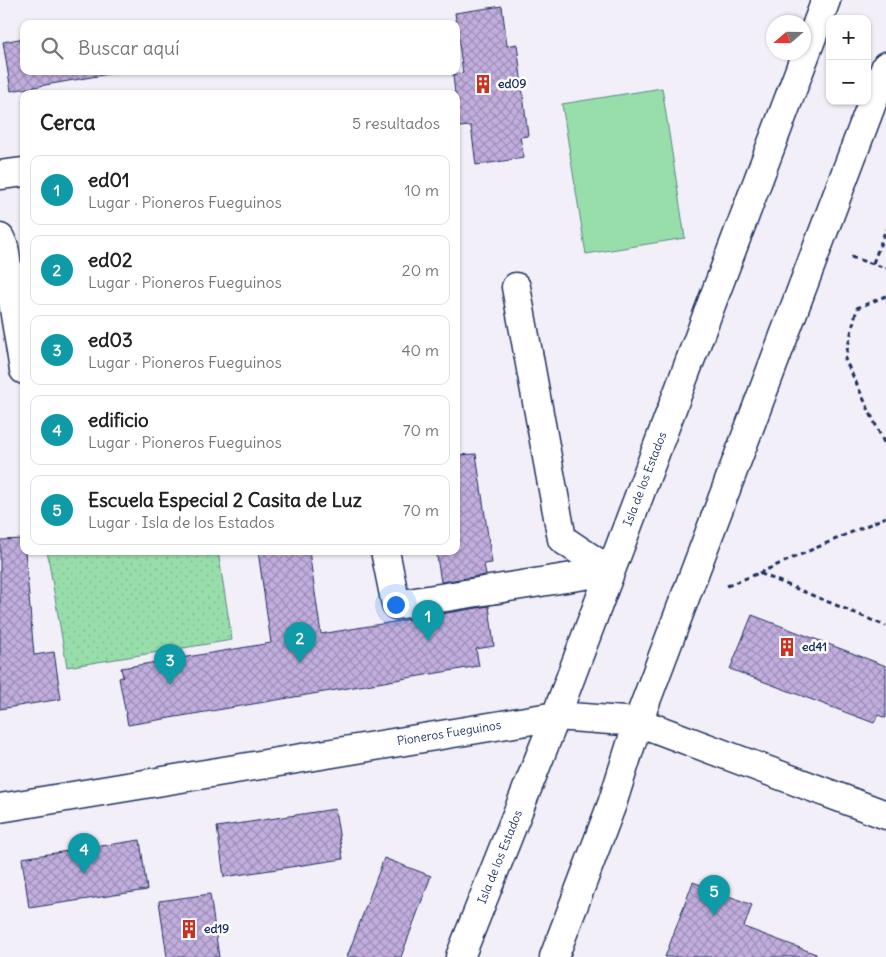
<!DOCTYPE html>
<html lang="es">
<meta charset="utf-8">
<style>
body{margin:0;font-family:Delius,sans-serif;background:#f6f6f6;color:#222}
.controls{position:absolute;right:15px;top:15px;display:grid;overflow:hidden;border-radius:10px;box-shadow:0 1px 4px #0004}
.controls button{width:45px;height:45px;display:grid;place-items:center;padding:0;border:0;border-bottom:1px solid #e0e0e0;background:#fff;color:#222;font:25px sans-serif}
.compass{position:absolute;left:766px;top:15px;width:45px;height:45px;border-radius:50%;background:#fff;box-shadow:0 1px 4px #0004;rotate:250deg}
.you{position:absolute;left:395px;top:604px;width:18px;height:18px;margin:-12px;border:4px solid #fff;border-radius:50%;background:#1a73e8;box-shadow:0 0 0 8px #1a73e833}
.badge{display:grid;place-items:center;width:32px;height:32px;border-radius:50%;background:#d93025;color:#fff;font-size:16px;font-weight:700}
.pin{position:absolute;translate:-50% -41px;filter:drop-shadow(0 1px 2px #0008)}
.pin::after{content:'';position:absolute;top:26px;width:18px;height:15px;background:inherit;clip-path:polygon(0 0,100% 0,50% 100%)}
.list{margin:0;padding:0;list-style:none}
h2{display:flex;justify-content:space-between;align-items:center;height:65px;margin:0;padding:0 20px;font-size:21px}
h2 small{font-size:16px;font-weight:400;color:#767676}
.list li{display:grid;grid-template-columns:32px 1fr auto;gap:15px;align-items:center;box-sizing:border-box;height:70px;margin:0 10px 10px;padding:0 10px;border:1px solid #e0e0e0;border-radius:10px}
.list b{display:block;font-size:19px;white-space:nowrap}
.list p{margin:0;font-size:16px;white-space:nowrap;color:#767676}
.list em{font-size:16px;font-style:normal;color:#767676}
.icon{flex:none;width:28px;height:28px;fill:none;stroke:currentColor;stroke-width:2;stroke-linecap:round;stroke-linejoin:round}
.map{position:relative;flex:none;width:886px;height:957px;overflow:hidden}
.search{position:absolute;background:#fff;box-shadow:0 1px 4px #0004;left:20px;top:20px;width:440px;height:55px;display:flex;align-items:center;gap:12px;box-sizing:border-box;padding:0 18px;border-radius:10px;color:#767676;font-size:19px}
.panel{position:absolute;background:#fff;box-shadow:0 1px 4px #0004;left:20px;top:90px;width:440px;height:465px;border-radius:10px}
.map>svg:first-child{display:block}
</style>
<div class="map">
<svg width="886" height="957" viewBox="0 0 886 957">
<defs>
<pattern id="green-dots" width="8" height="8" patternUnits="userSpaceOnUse" patternTransform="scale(1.25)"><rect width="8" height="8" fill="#98deab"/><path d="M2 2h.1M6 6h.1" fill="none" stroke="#82bf96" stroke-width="1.8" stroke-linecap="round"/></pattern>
<pattern id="building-cross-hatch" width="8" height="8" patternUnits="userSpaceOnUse" patternTransform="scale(1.25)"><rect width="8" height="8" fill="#c2aede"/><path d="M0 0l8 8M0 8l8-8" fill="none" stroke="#9d8eb7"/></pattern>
</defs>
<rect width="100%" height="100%" fill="#f3eff8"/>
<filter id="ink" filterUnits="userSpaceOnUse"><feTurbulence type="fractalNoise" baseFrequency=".02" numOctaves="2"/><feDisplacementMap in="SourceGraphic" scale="10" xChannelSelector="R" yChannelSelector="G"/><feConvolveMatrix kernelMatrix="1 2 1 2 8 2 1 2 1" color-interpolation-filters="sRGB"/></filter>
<g filter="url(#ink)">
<path fill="url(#green-dots)" stroke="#5a8684" d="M 47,551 L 218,551 L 232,640 L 67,667 Z"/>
<path fill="#98deab" stroke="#5a8684" d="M 662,88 L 685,238 L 586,254 L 562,104 Z"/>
<path fill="url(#building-cross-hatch)" stroke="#1b2f5e" d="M 502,6 L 507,46 L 517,44 L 528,136 L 520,137 L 524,158 L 476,165 L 471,126 L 459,127 L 456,94 L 455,94 L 453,75 L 463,73 L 455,13 Z
M 24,38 L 24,71 L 120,72 L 11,91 L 3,42 Z
M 476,454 L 492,563 L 484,564 L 486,575 L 441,582 L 436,551 L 456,551 L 456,455 Z
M 24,539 L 24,551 L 25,551 L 34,655 L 54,652 L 61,699 L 0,709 L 0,540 Z
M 258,551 L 309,551 L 321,634 L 489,606 L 494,646 L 476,649 L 479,666 L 128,725 L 119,678 L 123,677 L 121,668 L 271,643 Z
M 752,615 L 886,666 L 886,718 L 878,715 L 874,723 L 730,669 Z
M 335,809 L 343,859 L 224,877 L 217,827 Z
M 140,840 L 147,890 L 29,908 L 22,858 Z
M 384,858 L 431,876 L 401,957 L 347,957 Z
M 693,882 L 752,905 L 744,927 L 816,954 L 816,957 L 665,957 Z
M 210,894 L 219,957 L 167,957 L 159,901 Z"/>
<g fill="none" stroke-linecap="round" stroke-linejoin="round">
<g stroke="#1b2f5e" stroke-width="31">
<path id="minor" d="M 0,175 L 24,172
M 0,238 L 4,247 L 24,370
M 516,287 L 562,539 L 610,571
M 385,551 L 396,605 L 610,571
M 0,808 L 556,716 L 638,722 L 886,815
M 460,957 L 556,716 L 826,0
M 554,957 L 612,804 L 638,722 L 886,66"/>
</g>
<path stroke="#1b2f5e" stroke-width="3" stroke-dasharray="5 4" stroke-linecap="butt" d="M 851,257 L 886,268
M 873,263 L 886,229
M 886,296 L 857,308 L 845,359 L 886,447
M 759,573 L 886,517
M 727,586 L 759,573 L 886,626"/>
<use href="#minor" stroke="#fff" stroke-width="28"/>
</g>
</g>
<defs>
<g id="building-bare" transform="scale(1.5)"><path d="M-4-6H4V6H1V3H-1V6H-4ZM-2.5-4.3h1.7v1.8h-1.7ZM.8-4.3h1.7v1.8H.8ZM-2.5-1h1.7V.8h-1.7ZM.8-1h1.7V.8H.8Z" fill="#c8321e" stroke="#fff" stroke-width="2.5" paint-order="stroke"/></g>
</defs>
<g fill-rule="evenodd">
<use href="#building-bare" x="483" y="84"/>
<use href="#building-bare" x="787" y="647"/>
<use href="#building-bare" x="189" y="929"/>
</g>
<g text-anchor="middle" stroke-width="5" stroke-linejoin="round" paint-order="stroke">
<g font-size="12" font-weight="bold" fill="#1b2f5e" stroke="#fff" text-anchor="start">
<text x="498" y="88">ed09</text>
<text x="802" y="651">ed41</text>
<text x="204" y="933">ed19</text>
</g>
<g font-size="12" fill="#1b2f5e" stroke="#fff">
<text transform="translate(645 479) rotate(-69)" y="4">Isla de los Estados</text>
<text transform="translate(449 733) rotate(-9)" y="4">Pioneros Fueguinos</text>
<text transform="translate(500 857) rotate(-68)" y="4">Isla de los Estados</text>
</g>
</g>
</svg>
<div class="controls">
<button>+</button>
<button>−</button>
</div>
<svg class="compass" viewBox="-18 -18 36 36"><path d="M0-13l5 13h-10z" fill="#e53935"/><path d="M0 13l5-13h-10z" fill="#767676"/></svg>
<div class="you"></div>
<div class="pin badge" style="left:428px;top:641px;background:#0f9aa8">1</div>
<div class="pin badge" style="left:300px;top:663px;background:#0f9aa8">2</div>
<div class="pin badge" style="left:170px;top:685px;background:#0f9aa8">3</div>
<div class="pin badge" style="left:84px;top:874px;background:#0f9aa8">4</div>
<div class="pin badge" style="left:714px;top:916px;background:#0f9aa8">5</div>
<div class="search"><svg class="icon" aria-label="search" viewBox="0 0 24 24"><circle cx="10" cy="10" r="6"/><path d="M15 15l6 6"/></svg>Buscar aquí</div>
<section class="panel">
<h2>Cerca<small>5 resultados</small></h2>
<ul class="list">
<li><span class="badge" style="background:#0f9aa8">1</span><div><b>ed01</b><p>Lugar · Pioneros Fueguinos</p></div><em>10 m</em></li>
<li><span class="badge" style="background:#0f9aa8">2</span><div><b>ed02</b><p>Lugar · Pioneros Fueguinos</p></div><em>20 m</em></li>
<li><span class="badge" style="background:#0f9aa8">3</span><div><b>ed03</b><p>Lugar · Pioneros Fueguinos</p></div><em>40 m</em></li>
<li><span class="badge" style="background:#0f9aa8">4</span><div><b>edificio</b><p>Lugar · Pioneros Fueguinos</p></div><em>70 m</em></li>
<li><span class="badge" style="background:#0f9aa8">5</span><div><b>Escuela Especial 2 Casita de Luz</b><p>Lugar · Isla de los Estados</p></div><em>70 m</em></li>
</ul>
</section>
</div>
